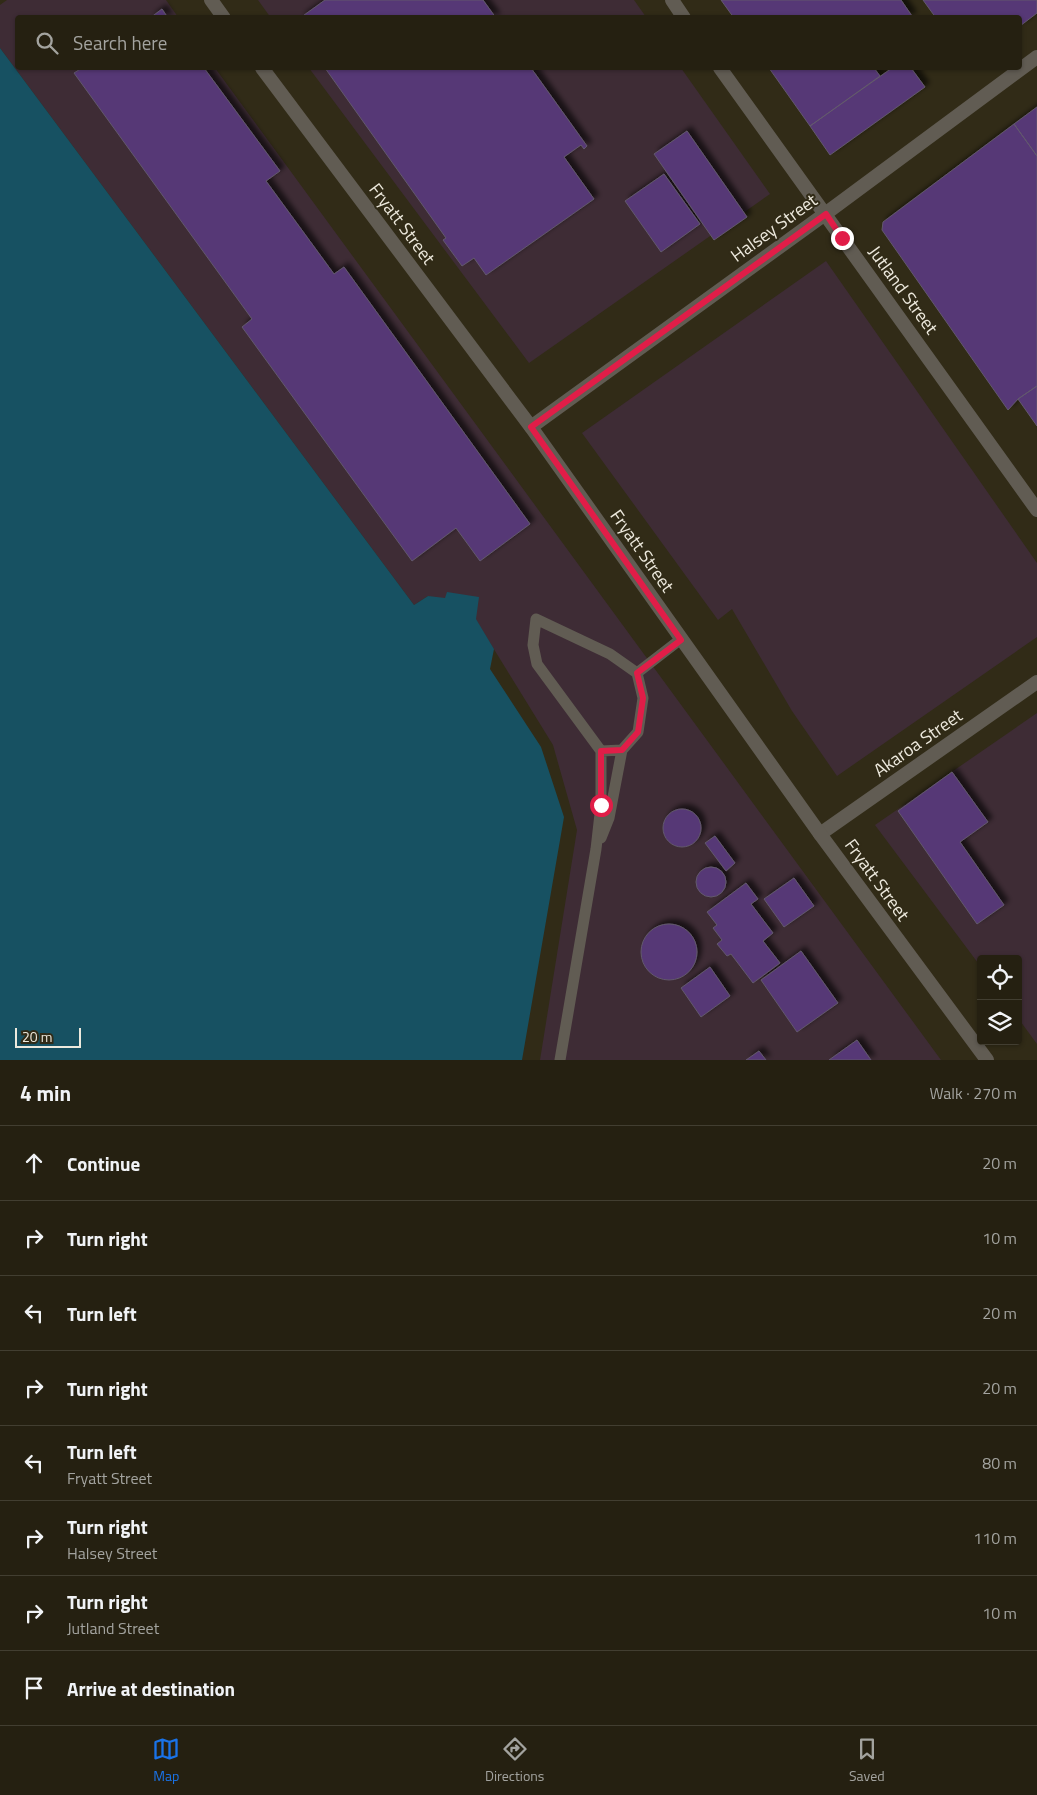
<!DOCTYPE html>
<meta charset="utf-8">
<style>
body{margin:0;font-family:"Titillium Web",sans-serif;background:#2d281a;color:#f1f3f6}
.controls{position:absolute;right:15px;bottom:15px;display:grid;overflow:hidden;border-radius:5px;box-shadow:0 1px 4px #0004}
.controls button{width:45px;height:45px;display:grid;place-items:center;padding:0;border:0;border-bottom:1px solid #423e31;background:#252011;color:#f1f3f6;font:25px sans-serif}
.scale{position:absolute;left:15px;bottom:12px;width:66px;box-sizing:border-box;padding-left:5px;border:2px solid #ede9dd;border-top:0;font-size:14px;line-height:18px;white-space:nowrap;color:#ede9dd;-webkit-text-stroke:4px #312b17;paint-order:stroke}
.stop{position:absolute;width:15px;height:15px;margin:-11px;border:4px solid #e11d48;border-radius:50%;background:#fff}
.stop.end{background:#e11d48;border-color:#fff;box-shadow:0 1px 5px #0008}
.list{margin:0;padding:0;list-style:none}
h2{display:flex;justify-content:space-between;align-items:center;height:65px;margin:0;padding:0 20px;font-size:21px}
h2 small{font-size:16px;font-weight:400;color:#a3a39f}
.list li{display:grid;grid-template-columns:32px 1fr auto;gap:15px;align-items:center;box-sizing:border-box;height:75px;padding:0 20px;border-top:1px solid #423e31}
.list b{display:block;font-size:19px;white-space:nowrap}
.list p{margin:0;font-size:16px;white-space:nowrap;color:#a3a39f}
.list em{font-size:16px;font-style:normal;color:#a3a39f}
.icon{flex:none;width:28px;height:28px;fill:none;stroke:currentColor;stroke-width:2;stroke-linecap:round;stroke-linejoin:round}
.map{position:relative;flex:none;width:1037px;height:1060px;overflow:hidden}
.search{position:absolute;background:#252011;box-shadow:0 1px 4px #0004;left:15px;right:15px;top:15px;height:55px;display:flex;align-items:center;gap:12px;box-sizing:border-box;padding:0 18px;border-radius:5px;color:#a3a39f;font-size:19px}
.sheet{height:665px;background:#252011}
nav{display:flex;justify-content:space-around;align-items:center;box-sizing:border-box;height:70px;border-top:1px solid #423e31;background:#252011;font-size:14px;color:#a3a39f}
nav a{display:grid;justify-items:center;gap:2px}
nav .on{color:#1a73e8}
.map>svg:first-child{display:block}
</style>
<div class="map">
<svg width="1037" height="1060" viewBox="0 0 1037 1060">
<defs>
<filter id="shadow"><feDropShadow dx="4.5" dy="-4.5" stdDeviation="2.5" flood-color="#0009"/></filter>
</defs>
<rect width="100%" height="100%" fill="#312b17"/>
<path fill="#3e2c35" d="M 7,0 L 166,0 L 178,17 L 18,18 L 18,68 L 215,68 L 941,1060 L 540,1060 L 577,830 L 553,745 L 476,620 L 428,596 L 414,605 L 0,48 L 0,5 Z
M 258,0 L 634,0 L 646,17 L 271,18 Z
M 309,68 L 681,68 L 770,194 L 529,363 Z
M 826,261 L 1037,563 L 1037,637 L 837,776 L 792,711 L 732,609 L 718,620 L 582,433 Z
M 1037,713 L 1037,1044 L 1018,1018 L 1018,959 L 981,959 L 981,967 L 875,825 Z"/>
<path fill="#175162" d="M 0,48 L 414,605 L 428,596 L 445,598 L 447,592 L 479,597 L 476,619 L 494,649 L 490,669 L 541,747 L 564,817 L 522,1060 L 0,1060 Z"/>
<path fill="#573776" stroke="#62596d" filter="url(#shadow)" d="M 325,0 L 483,0 L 496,18 L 300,18 Z
M 721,0 L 901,0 L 912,16 L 910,18 L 734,18 Z
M 923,0 L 1037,0 L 1037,13 L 1020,26 L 1020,18 L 936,18 Z
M 162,9 L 168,18 L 150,18 Z
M 82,68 L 204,68 L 280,171 L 266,181 L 334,274 L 344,267 L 530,524 L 480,561 L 456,528 L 412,561 L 242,327 L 252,319 L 74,73 Z
M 325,68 L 531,68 L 587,146 L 584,149 L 581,145 L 564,157 L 594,199 L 486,275 L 474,258 L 462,266 L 443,240 L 446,238 Z
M 769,68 L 874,68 L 880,76 L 810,126 Z
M 892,68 L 911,68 L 925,87 L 830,155 L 810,126 Z
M 1037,107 L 1037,156 L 1014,124 Z
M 1014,124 L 1037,156 L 1037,386 L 1018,399 L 1008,410 L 882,230 L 883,222 Z
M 687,131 L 747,217 L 714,240 L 654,154 Z
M 664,174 L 700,224 L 661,252 L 625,201 Z
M 1037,386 L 1037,426 L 1018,399 Z
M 952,772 L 988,822 L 960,842 L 1004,905 L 977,924 L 898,811 Z
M663 828a19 19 0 1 1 38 0a19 19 0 1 1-38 0Z
M 715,836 L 735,863 L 726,871 L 705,843 Z
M696 882a15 15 0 1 1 30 0a15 15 0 1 1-30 0Z
M 794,878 L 814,906 L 784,927 L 764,899 Z
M 746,883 L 758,899 L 751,904 L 773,933 L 763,941 L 780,963 L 753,983 L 731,954 L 727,956 L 717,944 L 722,940 L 713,928 L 717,925 L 707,912 Z
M641 952a28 28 0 1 1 56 0a28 28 0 1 1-56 0Z
M 801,951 L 838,1003 L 797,1032 L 761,980 Z
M 710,967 L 730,996 L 701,1017 L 681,988 Z
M 857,1040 L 871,1060 L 829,1060 Z
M 759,1051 L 766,1060 L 746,1060 Z"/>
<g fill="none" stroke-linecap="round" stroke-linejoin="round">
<path stroke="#615c53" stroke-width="11" d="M 536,619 L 610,654 L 637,673 L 643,698 L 638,732 L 622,750 L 601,751 L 537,664 L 533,645 Z
M 637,673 L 681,639
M 601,838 L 609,818 L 622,750
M 560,1060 L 596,849 L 601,805 L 601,751"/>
<path stroke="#615c53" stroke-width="14" d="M 672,0 L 684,18
M 720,68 L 1037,510
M 531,427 L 825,214 L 1037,57
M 820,834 L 1037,682"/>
<path stroke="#615c53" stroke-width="14" d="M 211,0 L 224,18
M 262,68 L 531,427 L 820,834 L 987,1060"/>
</g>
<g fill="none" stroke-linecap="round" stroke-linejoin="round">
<path stroke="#e11d48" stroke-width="6" d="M 601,805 L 601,751 L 622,750 L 638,732 L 643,698 L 637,673 L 681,640 L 531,427 L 826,214 L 842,238"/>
</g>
<g text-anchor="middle" stroke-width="4" stroke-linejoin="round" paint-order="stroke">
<g font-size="18" fill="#ede9dd" stroke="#312b17">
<text transform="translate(402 224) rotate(53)" y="6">Fryatt Street</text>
<text transform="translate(774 228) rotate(-36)" y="6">Halsey Street</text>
<text transform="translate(903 290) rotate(54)" y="6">Jutland Street</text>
<text transform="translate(642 551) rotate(55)" y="6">Fryatt Street</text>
<text transform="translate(918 743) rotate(-35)" y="6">Akaroa Street</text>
<text transform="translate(877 880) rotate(54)" y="6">Fryatt Street</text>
</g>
</g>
</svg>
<div class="controls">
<button><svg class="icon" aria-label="locate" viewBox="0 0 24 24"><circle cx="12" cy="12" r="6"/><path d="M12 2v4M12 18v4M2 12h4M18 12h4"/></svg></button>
<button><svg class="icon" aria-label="layers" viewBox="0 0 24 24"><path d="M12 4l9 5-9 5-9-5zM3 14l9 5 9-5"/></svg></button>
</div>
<div class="scale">20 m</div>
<div class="stop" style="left:601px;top:805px"></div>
<div class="stop end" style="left:842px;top:238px"></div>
<div class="search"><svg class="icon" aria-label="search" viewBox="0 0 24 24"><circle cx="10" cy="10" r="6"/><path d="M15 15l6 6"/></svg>Search here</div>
</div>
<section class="sheet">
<h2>4 min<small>Walk · 270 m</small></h2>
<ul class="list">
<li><svg class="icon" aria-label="ahead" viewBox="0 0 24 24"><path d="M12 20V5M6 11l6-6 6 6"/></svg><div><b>Continue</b></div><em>20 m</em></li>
<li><svg class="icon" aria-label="right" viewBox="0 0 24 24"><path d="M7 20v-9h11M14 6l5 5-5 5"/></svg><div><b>Turn right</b></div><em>10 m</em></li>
<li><svg class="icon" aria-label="left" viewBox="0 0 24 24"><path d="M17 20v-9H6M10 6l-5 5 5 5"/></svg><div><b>Turn left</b></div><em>20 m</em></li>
<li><svg class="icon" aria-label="right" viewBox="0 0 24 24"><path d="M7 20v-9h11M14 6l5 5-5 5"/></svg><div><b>Turn right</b></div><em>20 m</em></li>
<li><svg class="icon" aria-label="left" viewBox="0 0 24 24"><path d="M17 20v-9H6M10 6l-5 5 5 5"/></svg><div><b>Turn left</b><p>Fryatt Street</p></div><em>80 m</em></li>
<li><svg class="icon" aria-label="right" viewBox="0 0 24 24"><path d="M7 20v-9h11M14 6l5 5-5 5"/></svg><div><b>Turn right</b><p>Halsey Street</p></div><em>110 m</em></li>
<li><svg class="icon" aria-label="right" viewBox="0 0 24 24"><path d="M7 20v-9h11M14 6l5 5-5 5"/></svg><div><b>Turn right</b><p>Jutland Street</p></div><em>10 m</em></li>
<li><svg class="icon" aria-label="arrive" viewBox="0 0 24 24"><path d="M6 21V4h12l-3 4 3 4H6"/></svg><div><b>Arrive at destination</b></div></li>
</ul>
</section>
<nav>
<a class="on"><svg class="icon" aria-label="map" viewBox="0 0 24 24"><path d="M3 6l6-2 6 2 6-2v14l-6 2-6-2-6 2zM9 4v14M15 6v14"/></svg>Map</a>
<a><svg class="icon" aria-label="directions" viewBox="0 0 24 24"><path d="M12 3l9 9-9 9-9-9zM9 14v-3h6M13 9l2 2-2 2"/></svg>Directions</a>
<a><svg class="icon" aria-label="saved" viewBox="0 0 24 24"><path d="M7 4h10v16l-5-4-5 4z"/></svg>Saved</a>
</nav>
